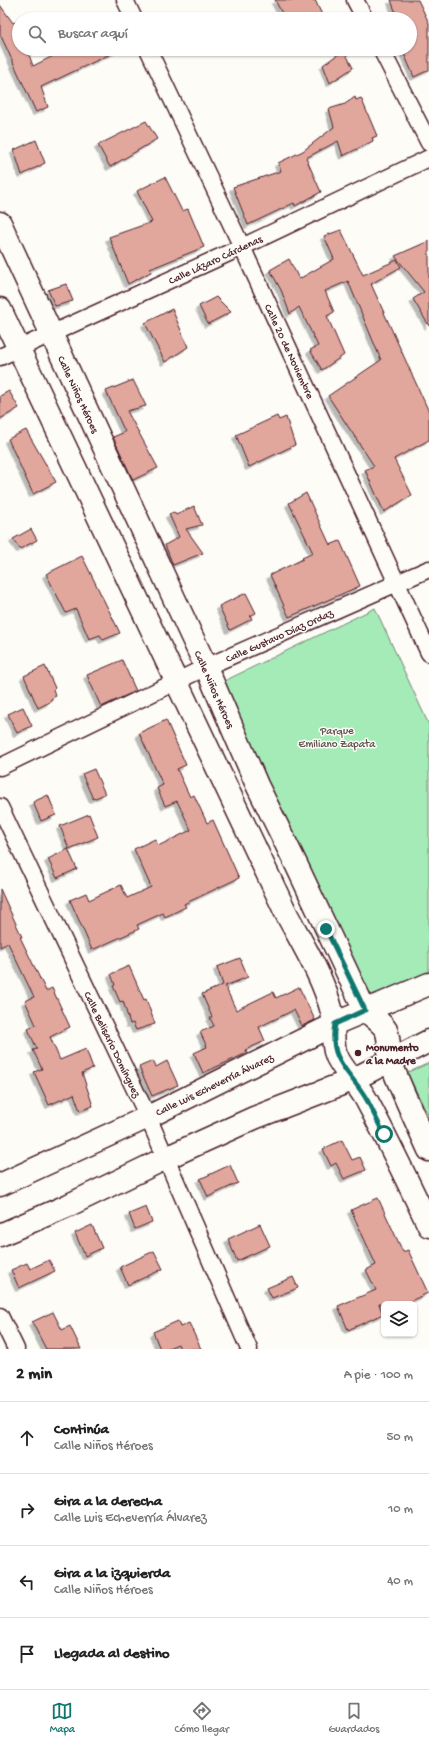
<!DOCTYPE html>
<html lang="es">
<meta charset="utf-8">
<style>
body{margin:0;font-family:"Gochi Hand",sans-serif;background:#f6f6f6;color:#222}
.controls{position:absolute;right:12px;bottom:12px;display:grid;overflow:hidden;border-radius:6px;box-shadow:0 1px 3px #0004}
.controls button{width:36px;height:36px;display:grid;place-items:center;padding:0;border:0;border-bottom:1px solid #e0e0e0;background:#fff;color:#222;font:20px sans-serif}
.stop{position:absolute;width:12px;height:12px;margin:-9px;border:3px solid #0f766e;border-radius:50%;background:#fff}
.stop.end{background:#0f766e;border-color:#fff;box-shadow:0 1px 4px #0008}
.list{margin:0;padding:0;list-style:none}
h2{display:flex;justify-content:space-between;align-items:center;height:52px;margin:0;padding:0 16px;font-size:17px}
h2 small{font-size:13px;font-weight:400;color:#767676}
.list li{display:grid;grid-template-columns:26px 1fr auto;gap:12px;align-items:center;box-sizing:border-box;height:72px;padding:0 16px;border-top:1px solid #e0e0e0}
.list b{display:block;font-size:15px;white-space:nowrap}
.list p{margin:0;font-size:13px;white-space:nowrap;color:#767676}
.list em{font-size:13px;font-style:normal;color:#767676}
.icon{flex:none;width:22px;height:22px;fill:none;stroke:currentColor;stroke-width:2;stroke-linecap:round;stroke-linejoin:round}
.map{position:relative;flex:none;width:429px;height:1349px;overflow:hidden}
.search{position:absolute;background:#fff;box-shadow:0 1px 3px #0004;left:12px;right:12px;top:12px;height:44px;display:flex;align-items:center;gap:10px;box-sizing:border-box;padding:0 14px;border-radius:22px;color:#767676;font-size:15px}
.sheet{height:340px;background:#fff}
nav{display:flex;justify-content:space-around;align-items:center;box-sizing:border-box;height:56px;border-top:1px solid #e0e0e0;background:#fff;font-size:11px;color:#767676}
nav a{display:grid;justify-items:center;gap:2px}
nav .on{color:#0f766e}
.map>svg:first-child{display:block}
</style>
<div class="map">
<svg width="429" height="1349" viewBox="0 0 429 1349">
<defs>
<filter id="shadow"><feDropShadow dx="-3.5" dy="3.5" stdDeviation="0" flood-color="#0004"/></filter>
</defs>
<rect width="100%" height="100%" fill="#fdfcf7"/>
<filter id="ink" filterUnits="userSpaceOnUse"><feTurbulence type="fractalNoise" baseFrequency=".025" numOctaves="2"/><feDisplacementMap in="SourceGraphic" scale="8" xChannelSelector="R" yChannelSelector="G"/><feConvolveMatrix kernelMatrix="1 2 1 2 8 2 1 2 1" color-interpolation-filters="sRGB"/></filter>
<g filter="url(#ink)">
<path fill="#a4ebb8" stroke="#778572" d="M 375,608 L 429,725 L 429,973 L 363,1002 L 216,685 Z
M 429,1063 L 429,1117 L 407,1073 Z"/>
<path fill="#e1a79d" stroke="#4a1f2b" filter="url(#shadow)" d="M 275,0 L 315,0 L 324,19 L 285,19 Z
M 391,0 L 418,0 L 429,23 L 429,70 L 414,77 L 402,49 L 410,49 L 410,19 L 398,19 Z
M 0,5 L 13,23 L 16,22 L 19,29 L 19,49 L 27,49 L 33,66 L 67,49 L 121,49 L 41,87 L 48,107 L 36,112 L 0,34 Z
M 344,50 L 353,68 L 330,83 L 323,65 Z
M 355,97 L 356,100 L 361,98 L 377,136 L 372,138 L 373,141 L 343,156 L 338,141 L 306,158 L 321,192 L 295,206 L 294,203 L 248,225 L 233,187 L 281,171 L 278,163 L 303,151 L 334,127 L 329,109 L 345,104 Z
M 146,121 L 157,139 L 110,167 L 98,145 Z
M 36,140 L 45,163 L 22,175 L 14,150 Z
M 165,177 L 182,211 L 188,209 L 204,247 L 150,269 L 151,272 L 128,284 L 109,237 L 152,222 L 137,191 Z
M 341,230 L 363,275 L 397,260 L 401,267 L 371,284 L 429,412 L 429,440 L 394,459 L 412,495 L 384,512 L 365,470 L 374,466 L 328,396 L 381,360 L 348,281 L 325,291 L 334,312 L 327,316 L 344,355 L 322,370 L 310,350 L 318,346 L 299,307 L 290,314 L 281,290 L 270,270 L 289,259 L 299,279 L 334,259 L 324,236 Z
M 429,241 L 429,326 L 413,299 L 424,292 L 395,256 Z
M 66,284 L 73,301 L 55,306 L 48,290 Z
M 216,297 L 231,312 L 208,324 L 199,306 Z
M 172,309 L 188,347 L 165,362 L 145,323 Z
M 133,380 L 146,406 L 127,411 L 158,468 L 133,480 L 113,437 L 125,432 L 106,391 Z
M 9,391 L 19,408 L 0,419 L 0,396 Z
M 277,416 L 279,420 L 286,417 L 295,445 L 249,467 L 236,435 Z
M 26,430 L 56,482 L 33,494 L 8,439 Z
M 306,493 L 330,545 L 340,541 L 360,586 L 289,617 L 270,575 L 303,559 L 302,558 L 313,553 L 289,503 Z
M 194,506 L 202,525 L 186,529 L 203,553 L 173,565 L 165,545 L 179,537 L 169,514 L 174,512 L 176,515 Z
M 31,529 L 37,540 L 20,549 L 13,539 Z
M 82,556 L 120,633 L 103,640 L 100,635 L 89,639 L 76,609 L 66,613 L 46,574 Z
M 246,593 L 256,613 L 250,616 L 252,619 L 230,630 L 219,606 Z
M 122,660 L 136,691 L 101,707 L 87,675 Z
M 45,666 L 55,688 L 53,690 L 56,696 L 51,699 L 50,702 L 38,708 L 24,676 Z
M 23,707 L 32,726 L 17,733 L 8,714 Z
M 166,720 L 186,765 L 177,769 L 190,797 L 194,795 L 207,823 L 213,820 L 239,878 L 184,904 L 186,907 L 165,917 L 163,913 L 137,925 L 139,929 L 92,950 L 70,900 L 86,893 L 89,900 L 121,885 L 127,898 L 151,887 L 134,849 L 155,839 L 158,846 L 191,830 L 177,801 L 165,806 L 157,788 L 163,785 L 139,733 Z
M 94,769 L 105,794 L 93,799 L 82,774 Z
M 48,795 L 56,815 L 41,821 L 33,802 Z
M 89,814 L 98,837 L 69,849 L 60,826 Z
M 68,849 L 77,869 L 57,878 L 48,859 Z
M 0,889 L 22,937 L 20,937 L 46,991 L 52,988 L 70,1027 L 50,1037 L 60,1060 L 86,1049 L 93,1068 L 82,1073 L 93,1106 L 80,1111 L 74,1094 L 49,1105 L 34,1072 L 42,1069 L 33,1050 L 37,1049 L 28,1029 L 36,1025 L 25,1001 L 34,997 L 8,943 L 0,947 Z
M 240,958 L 248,977 L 225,986 L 236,1010 L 273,992 L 276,998 L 299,987 L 315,1020 L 302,1026 L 294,1010 L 259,1027 L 265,1041 L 245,1050 L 247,1053 L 203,1073 L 194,1053 L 207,1047 L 200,1032 L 214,1026 L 210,1018 L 212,1017 L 202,994 L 223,985 L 217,967 Z
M 129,966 L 144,1000 L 146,999 L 155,1024 L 136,1030 L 133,1023 L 130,1024 L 123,1001 L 120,1002 L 113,986 L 115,985 L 111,974 Z
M 153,1061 L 156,1067 L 167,1061 L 178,1085 L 152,1096 L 139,1067 Z
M 342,1140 L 352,1160 L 360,1157 L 366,1170 L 344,1179 L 336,1163 L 331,1166 L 323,1149 Z
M 230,1165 L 238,1183 L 208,1197 L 200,1179 Z
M 378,1198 L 403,1252 L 408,1250 L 428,1293 L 404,1304 L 379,1304 L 383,1314 L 348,1330 L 338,1306 L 376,1290 L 366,1270 L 376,1265 L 351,1210 Z
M 146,1207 L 152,1222 L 135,1229 L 129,1214 Z
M 260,1224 L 270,1246 L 237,1261 L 228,1239 Z
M 92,1225 L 102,1248 L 85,1256 L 75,1233 Z
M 154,1251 L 163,1269 L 128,1285 L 120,1267 Z
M 49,1260 L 55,1271 L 19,1288 L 11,1270 L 27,1263 L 30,1269 Z
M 293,1277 L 298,1288 L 272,1298 L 267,1288 Z
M 53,1312 L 62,1330 L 70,1326 L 81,1349 L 46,1349 L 32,1322 Z
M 178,1321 L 180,1327 L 189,1323 L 201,1349 L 180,1349 L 178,1344 L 166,1349 L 160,1349 L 153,1332 Z"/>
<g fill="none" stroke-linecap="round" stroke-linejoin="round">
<g stroke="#4a1f2b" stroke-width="19">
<path id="street" d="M 125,0 L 134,19
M 355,0 L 365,19
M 148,49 L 242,247 L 429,653
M 381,49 L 429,143
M 0,357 L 242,247 L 429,158
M 0,767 L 206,667 L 429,569
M 0,807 L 148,1117 L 249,1349
M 0,1316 L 16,1349"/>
</g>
<g stroke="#4a1f2b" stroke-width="25">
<path id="secondary" d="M 0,223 L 206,667 L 257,785 L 296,864 L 363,1006 C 369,1016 380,1020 386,1030 C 391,1041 387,1053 391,1063 C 402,1092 416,1121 429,1150
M 0,309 L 286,913 C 303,945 323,977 332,1012 C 336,1027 330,1042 337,1057 C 345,1073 359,1085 367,1101 C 389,1142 409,1184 429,1226
M 0,1185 L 148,1117 L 341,1021 L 429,984
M 0,1235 L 69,1205 L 166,1158 L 254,1118 L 352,1080 L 429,1041"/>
</g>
<use href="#street" stroke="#fdfcf7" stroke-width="16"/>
<use href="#secondary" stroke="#fdfcf7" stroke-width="22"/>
</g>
</g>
<g fill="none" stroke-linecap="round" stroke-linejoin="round" filter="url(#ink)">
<path stroke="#0f766e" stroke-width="5" d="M 326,929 L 365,1010 L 335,1024 C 328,1061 351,1072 367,1100 C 373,1111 378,1123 384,1134"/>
</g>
<circle fill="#4a1f2b" stroke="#fdfcf7" stroke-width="1.5" cx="358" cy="1053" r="4"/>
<g text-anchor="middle" stroke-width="3" stroke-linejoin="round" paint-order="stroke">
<g font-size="11" fill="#4a1f2b" stroke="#fdfcf7">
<text transform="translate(215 259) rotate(-25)" y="4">Calle Lázaro Cárdenas</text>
<text transform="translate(290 351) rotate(65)" y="4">Calle 20 de Noviembre</text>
<text transform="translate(79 394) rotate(65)" y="4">Calle Niños Héroes</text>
<text transform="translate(279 635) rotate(-24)" y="4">Calle Gustavo Díaz Ordaz</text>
<text transform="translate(215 689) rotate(66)" y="4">Calle Niños Héroes</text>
<text transform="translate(113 1044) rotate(64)" y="4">Calle Belisario Domínguez</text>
<text transform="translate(214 1084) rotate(-26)" y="4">Calle Luis Echeverría Álvarez</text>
</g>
<g font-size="11" fill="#60524e" stroke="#fdfcf7">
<text x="337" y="734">Parque<tspan x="337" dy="13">Emiliano Zapata</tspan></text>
</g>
<g font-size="11" font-weight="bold" fill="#4a1f2b" stroke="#fdfcf7" text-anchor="start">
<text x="366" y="1051">Monumento<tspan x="366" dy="13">a la Madre</tspan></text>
</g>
</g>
</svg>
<div class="controls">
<button><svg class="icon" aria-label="layers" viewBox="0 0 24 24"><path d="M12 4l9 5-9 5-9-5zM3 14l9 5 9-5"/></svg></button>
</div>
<div class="stop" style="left:384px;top:1134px"></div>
<div class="stop end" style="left:326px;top:929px"></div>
<div class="search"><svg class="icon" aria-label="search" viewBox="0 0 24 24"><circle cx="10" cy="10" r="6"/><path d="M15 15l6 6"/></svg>Buscar aquí</div>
</div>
<section class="sheet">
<h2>2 min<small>A pie · 100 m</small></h2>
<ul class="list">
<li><svg class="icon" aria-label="ahead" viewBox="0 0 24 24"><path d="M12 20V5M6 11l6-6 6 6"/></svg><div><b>Continúa</b><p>Calle Niños Héroes</p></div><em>50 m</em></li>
<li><svg class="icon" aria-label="right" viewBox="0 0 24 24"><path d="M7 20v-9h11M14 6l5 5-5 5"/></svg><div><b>Gira a la derecha</b><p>Calle Luis Echeverría Álvarez</p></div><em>10 m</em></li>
<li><svg class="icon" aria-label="left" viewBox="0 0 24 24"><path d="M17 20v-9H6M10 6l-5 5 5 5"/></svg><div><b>Gira a la izquierda</b><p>Calle Niños Héroes</p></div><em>40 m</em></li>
<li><svg class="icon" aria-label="arrive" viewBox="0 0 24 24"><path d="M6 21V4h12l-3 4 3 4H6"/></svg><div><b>Llegada al destino</b></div></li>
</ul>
</section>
<nav>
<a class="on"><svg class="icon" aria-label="map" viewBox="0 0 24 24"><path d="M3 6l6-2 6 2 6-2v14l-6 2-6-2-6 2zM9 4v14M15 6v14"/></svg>Mapa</a>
<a><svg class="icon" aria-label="directions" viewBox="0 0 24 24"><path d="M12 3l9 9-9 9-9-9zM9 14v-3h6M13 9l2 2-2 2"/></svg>Cómo llegar</a>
<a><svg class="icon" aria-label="saved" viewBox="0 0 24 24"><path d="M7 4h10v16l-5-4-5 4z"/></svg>Guardados</a>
</nav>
